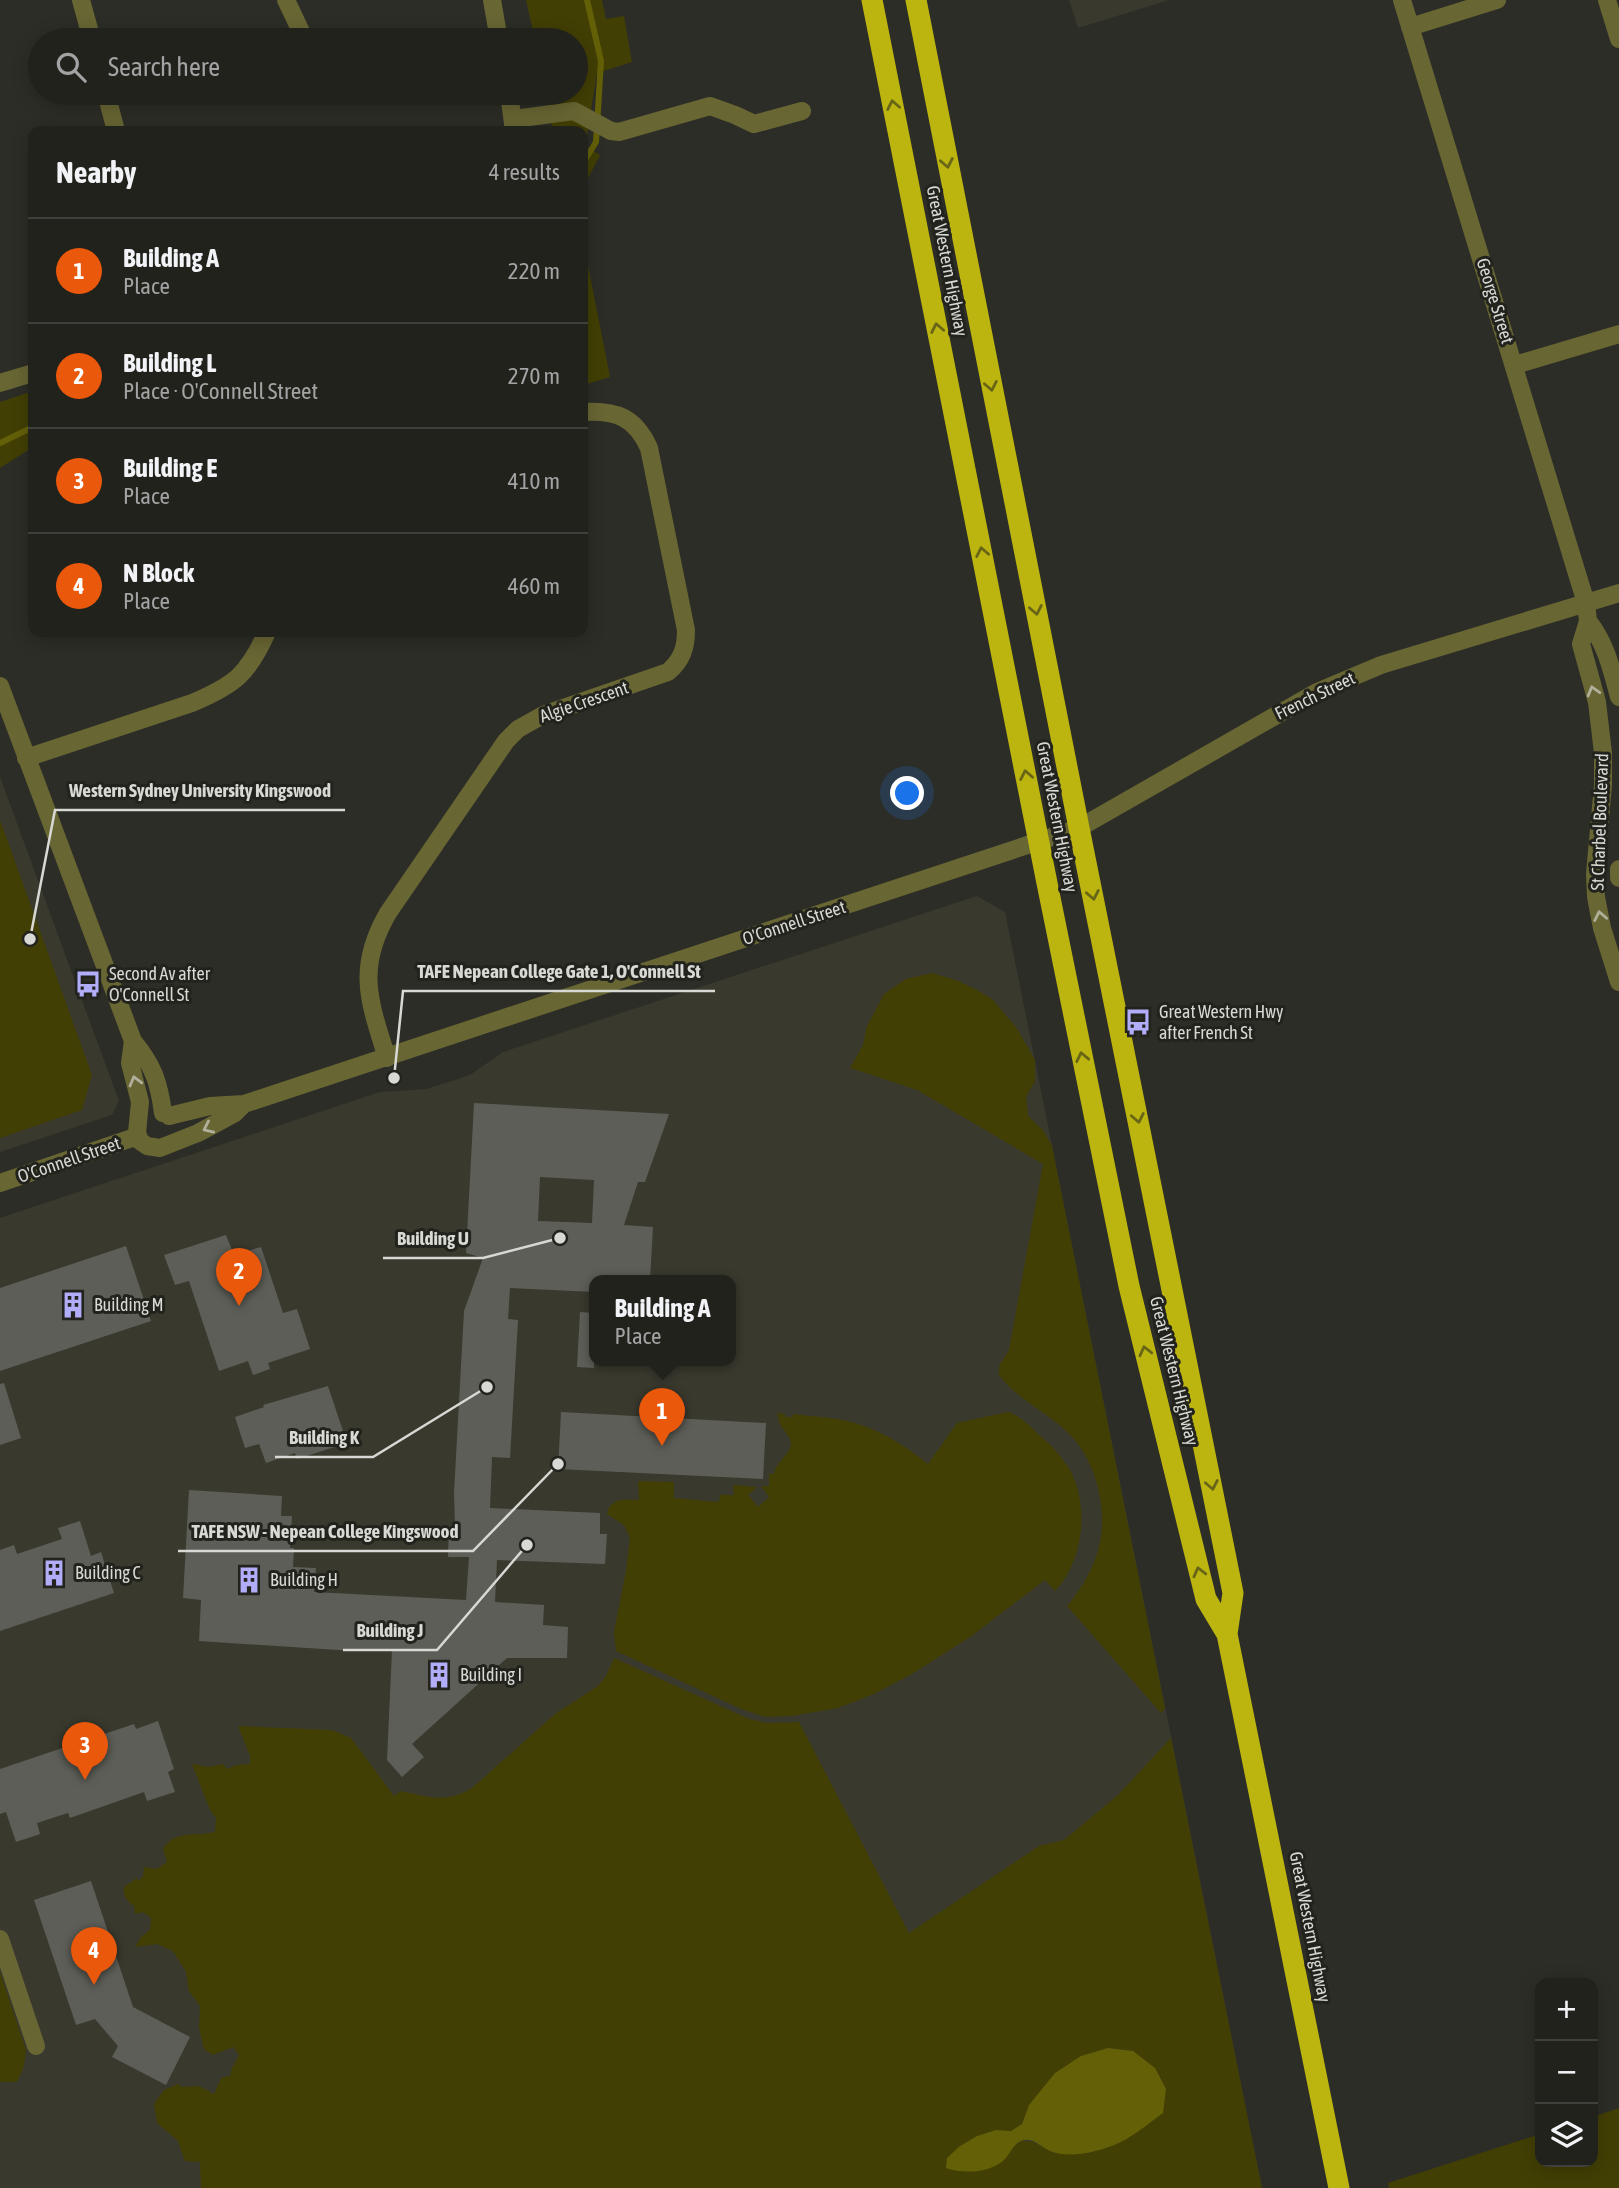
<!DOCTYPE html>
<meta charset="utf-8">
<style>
body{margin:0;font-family:"Asap Condensed",sans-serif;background:#2a2a26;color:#f1f3f6}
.controls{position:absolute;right:21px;bottom:21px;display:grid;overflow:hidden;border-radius:14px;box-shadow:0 4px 18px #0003}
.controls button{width:63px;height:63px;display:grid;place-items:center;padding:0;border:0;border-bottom:2px solid #3f3f3b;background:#22221d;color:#f1f3f6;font:35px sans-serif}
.you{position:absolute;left:908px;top:794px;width:24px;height:24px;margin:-18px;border:5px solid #fff;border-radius:50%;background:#1a73e8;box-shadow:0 0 0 10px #1a73e833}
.badge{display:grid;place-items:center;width:46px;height:46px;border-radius:50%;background:#ea580c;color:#fff;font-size:23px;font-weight:700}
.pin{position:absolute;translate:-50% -58px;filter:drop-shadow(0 2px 4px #0008)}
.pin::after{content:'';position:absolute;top:37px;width:24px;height:21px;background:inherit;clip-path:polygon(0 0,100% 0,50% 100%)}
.popup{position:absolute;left:589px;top:1275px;width:147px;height:91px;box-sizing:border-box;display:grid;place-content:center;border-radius:14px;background:#22221d;filter:drop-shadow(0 2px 5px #0005);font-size:23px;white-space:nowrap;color:#a2a4a4}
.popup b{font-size:26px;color:#f1f3f6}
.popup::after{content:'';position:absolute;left:50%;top:100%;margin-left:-14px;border:14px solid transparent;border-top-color:#22221d}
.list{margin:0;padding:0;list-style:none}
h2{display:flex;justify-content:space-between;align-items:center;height:91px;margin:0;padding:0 28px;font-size:30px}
h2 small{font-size:23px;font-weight:400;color:#a2a4a4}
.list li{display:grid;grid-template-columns:46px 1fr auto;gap:21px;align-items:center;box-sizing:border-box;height:105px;padding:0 28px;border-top:2px solid #3f3f3b}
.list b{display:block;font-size:26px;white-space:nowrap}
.list p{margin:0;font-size:23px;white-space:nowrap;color:#a2a4a4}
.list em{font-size:23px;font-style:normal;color:#a2a4a4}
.icon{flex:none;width:38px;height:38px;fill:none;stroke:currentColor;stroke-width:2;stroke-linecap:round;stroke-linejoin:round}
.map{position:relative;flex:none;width:1619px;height:2188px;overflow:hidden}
.search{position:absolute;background:#22221d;box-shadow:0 4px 18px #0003;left:28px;top:28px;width:560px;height:77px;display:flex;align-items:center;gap:18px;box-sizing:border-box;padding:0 24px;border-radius:38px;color:#a2a4a4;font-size:26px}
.panel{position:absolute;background:#22221d;box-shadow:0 4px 18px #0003;left:28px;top:126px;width:560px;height:511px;border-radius:14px}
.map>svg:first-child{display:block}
</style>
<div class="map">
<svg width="1619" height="2188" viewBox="0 0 1619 2188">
<rect width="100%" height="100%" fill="#2d2d27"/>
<path fill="#3a392e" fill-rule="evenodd" d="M 1069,0 L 1169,0 L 1078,28 Z
M 0,777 L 119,1101 L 112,1115 L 0,1152 Z
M 977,896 L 1005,912 L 1262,2188 L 0,2188 L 0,1218 L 380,1092 L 427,1089 L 470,1075 L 503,1052 ZM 594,1280 L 730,1280 L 730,1360 L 594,1360 Z"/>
<path fill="#423f04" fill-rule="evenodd" d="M 526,0 L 602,0 L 606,19 L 624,16 L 632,62 L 597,73 L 585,146 L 600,155 L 583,188 L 583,131 L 553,131 L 545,93 L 576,93 L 576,40 L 535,40 Z
M 583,240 L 610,377 L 583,385 Z
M 33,391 L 33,447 L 0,468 L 0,402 Z
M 0,820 L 92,1075 L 82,1110 L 0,1138 Z
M 932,973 L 958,981 L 979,991 L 993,1000 L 1016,1027 L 1035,1060 L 1035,1081 L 1026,1097 L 1028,1116 L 1043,1130 L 1052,1146 L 1165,1708 L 1161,1713 L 1067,1606 C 1079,1592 1088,1577 1095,1560 C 1110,1521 1100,1469 1073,1438 C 1052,1414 1018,1401 999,1375 L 999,1366 L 1009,1350 L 1043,1164 L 917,1090 L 850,1068 L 863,1045 L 867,1026 L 884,994 L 906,979 Z
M 1008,1412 C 1020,1416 1029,1425 1038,1434 C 1051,1444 1061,1456 1070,1470 C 1090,1507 1083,1562 1055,1591 L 1045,1580 L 970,1637 L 912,1674 L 874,1694 L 838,1708 L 792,1716 L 765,1717 L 741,1709 L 616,1651 L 614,1632 L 626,1571 L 630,1538 L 624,1525 L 607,1514 C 611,1497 625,1500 639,1500 L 638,1481 L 674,1482 L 674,1498 L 719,1502 L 720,1495 L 734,1495 L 733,1485 L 757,1487 L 748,1495 L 758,1507 L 769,1497 L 761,1486 L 769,1486 L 769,1474 L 774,1474 C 776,1461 790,1455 791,1444 C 791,1436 783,1431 780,1424 C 779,1422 778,1415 777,1413 L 785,1414 L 785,1417 L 793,1417 L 793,1414 C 813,1417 835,1417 855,1423 C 882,1431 906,1446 928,1464 L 957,1423 Z
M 614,1658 L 749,1719 L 767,1723 L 799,1722 L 909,1933 L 1039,1846 L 1064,1840 L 1118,1795 L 1171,1738 L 1262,2188 L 201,2188 L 200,2162 L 185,2161 L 178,2141 L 157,2123 L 154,2104 L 164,2090 L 178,2084 L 182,2087 L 199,2086 L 214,2094 L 221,2078 L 230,2076 L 232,2068 L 239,2055 L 233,2047 L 213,2055 L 204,2049 L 199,2028 L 200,2006 L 189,1991 L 186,1972 L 173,1951 L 157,1944 L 135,1947 L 141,1937 L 150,1930 L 151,1918 L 143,1912 L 135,1914 L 134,1906 C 127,1901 123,1896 124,1887 L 137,1878 L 138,1881 L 143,1877 L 144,1867 L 157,1869 L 167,1862 L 163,1849 C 175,1829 196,1837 215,1832 L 216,1818 L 210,1810 L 192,1764 L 209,1767 L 223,1764 L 227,1769 L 236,1765 L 250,1764 L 250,1756 L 238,1726 L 332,1730 L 351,1738 L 394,1796 L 401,1791 C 429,1797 446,1804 472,1788 L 555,1714 L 598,1686 L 606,1676 ZM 1108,2048 L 1134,2051 L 1052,2152 C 1026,2137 1021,2134 1003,2161 L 960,2146 L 977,2136 L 996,2130 L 1011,2131 L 1022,2124 L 1029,2105 L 1081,2056 Z
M 0,1972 L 26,2050 L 24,2066 L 17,2082 L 0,2082 Z
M 1619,2108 L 1619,2188 L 1389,2188 L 1388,2183 L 1540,2134 L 1540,2162 L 1593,2162 L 1593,2117 Z"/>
<path fill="#646008" d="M 1108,2048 L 1133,2051 L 1155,2068 L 1166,2089 L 1163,2113 C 1152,2121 1140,2131 1128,2138 C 1109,2150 1071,2160 1050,2151 C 1041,2147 1032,2136 1021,2141 C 1012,2145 1010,2155 1003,2161 C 989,2173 962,2174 946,2168 L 947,2158 L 960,2146 L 977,2136 L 996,2130 L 1011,2131 L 1022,2124 L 1029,2105 L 1055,2073 L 1081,2056 Z"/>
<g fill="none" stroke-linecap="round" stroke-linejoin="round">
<path stroke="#646008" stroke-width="6" d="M 583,163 L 596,142 L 601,61 L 587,0
M 0,443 L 33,427"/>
</g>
<path fill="#5e5e58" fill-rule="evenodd" d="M 474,1103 L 669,1114 L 645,1182 L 638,1182 L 624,1225 L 653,1227 L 650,1280 L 594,1280 L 594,1292 L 510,1288 L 508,1319 L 518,1320 L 510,1458 L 492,1457 L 490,1508 L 600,1513 L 600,1534 L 607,1534 L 605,1564 L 497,1560 L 495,1602 L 544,1605 L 543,1625 L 568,1627 L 567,1658 L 507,1658 L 412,1744 L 424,1757 L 402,1777 L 387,1760 L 392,1650 L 353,1651 L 199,1641 L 201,1600 L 183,1598 L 189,1490 L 282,1496 L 281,1516 L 292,1516 L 290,1548 L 294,1548 L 293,1567 L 316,1568 L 314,1592 L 466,1600 L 469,1557 L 448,1557 L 449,1526 L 455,1525 L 454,1493 L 464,1311 L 483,1258 L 466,1253 ZM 540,1177 L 594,1180 L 592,1223 L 538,1221 Z
M 226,1235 L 234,1255 L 261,1247 L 283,1313 L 297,1309 L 310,1349 L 268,1363 L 270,1369 L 253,1375 L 248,1361 L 219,1371 L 189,1281 L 175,1285 L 164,1255 Z
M 126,1246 L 151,1321 L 0,1371 L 0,1288 Z
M 580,1312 L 594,1313 L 594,1368 L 577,1367 Z
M 4,1383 L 21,1438 L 0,1445 L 0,1384 Z
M 328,1386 L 347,1443 L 297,1459 L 295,1453 L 266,1463 L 259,1444 L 245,1448 L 235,1417 L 264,1407 L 263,1405 Z
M 561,1412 L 766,1423 L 763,1479 L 558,1469 Z
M 80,1521 L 91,1556 L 101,1552 L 114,1593 L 0,1631 L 0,1550 L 14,1545 L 17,1554 L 62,1539 L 58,1528 Z
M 158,1721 L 174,1769 L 168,1772 L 175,1792 L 147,1801 L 144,1792 L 70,1818 L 68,1813 L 37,1823 L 40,1834 L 16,1842 L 6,1812 L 0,1814 L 0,1769 L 134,1724 L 136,1729 Z
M 91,1881 L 133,2007 L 190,2037 L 166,2085 L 112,2057 L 118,2046 L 95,2019 L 76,2025 L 34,1900 Z"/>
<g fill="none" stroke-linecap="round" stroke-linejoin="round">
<path stroke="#686633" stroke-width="18" d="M 81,0 L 92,40
M 286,0 L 305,40
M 492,0 L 499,40
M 1402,0 L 1586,603 L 1588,621 L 1581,644 L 1597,702 L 1603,753 L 1603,785 L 1595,874 L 1596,897 L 1602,928 L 1619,982
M 1607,0 L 1619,39
M 1410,27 L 1497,0
M 106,93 L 116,131
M 509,93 L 514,131
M 514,119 L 574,111 L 611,131 L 619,132 L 710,106 L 735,115 L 754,124 L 802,111
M 1515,365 L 1619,334
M 0,383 L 33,373
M 1588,621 C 1606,643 1612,671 1619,697
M 0,686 L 133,1041 C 153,1065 159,1082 163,1113
M 26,758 L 192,703 C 235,685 248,674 267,632
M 1619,869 L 1619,878
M 133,1041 L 130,1063 L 140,1102 L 137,1133 L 140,1141 L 147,1146 L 160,1148 L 198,1133 L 235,1113 L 244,1104
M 387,1058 C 369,1001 356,968 388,913 L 506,741 L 518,729 L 543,715 L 668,672 C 682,660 686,648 686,630 L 649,448 C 635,417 616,410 583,412
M 169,1116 L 210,1106 L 244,1104 L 1079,828 L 1317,692 L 1381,665 L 1619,593
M 0,1183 L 138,1136
M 0,1939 L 36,2046"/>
<path stroke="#bcb50f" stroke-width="21" d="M 872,0 L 1047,883 L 1129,1286 L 1206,1599 L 1227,1634
M 916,0 L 1079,828 L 1233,1593 L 1227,1634 L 1339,2188"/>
</g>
<defs><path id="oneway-chevron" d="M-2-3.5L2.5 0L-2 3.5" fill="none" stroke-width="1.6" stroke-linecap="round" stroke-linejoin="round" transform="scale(1.75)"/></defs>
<g stroke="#686517">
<use href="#oneway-chevron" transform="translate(893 105) rotate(-101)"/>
<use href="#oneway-chevron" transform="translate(947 163) rotate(79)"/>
<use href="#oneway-chevron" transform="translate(937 328) rotate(-101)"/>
<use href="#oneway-chevron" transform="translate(991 386) rotate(79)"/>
<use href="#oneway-chevron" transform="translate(982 552) rotate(-101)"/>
<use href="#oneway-chevron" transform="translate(1036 610) rotate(79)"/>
<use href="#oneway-chevron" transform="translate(1026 775) rotate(-101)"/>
<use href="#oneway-chevron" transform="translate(1093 895) rotate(79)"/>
<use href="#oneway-chevron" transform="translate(1082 1057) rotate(-102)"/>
<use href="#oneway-chevron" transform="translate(1138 1118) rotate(79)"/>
<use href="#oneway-chevron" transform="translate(1145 1351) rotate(-104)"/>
<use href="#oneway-chevron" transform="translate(1212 1485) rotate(79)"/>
<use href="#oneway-chevron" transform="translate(1199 1572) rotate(-104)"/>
</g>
<g stroke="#b1b09c">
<use href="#oneway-chevron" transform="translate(1593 691) rotate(-106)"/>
<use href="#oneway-chevron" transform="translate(1600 916) rotate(-101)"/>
<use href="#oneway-chevron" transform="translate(135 1081) rotate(-105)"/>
<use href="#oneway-chevron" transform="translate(208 1128) rotate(155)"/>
</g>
<defs>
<g id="bus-bare" transform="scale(2.1)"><path d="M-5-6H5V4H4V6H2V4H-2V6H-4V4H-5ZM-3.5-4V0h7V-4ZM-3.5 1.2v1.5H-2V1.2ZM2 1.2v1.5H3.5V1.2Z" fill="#b2adf9" stroke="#23231e" stroke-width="2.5" paint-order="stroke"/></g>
<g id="building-bare" transform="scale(2.1)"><path d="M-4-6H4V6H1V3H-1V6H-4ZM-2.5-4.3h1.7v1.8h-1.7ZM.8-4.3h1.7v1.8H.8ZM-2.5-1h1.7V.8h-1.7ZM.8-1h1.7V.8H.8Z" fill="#b2adf9" stroke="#23231e" stroke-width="2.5" paint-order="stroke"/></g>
</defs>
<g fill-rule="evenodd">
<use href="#bus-bare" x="88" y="984"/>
<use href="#bus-bare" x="1138" y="1022"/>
<use href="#building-bare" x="73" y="1305"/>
<use href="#building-bare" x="54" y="1573"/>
<use href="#building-bare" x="249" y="1580"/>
<use href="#building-bare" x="439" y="1675"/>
</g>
<g text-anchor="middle" stroke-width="6" stroke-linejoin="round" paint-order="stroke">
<g font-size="18" fill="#d8d8d4" stroke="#23231e">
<text transform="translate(947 261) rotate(79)" y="6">Great Western Highway</text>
<text transform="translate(1495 301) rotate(73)" y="6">George Street</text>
<text transform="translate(1315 696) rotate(-26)" y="6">French Street</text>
<text transform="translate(584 702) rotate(-19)" y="6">Algie Crescent</text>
<text transform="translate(1057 817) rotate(79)" y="6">Great Western Highway</text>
<text transform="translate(1600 822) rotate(-88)" y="6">St Charbel Boulevard</text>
<text transform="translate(794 923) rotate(-18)" y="6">O'Connell Street</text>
<text transform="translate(69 1160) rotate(-19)" y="6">O'Connell Street</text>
<text transform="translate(1174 1371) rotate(76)" y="6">Great Western Highway</text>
<text transform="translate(1310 1927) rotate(79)" y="6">Great Western Highway</text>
</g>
<g font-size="18" fill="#d8d8d4" stroke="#23231e" text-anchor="start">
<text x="109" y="980">Second Av after<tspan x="109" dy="21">O'Connell St</tspan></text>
<text x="1159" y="1018">Great Western Hwy<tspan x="1159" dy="21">after French St</tspan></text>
<text x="94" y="1311">Building M</text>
<text x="75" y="1579">Building C</text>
<text x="270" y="1586">Building H</text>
<text x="460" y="1681">Building I</text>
</g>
</g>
<path fill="none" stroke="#d8d8d4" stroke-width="2.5" d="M30 939L55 810H345M394 1078L403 991H715M560 1238L483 1258H383M487 1387L373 1457H275M558 1464L473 1551H178M527 1545L437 1650H343"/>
<g fill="#d8d8d4" stroke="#23231e" stroke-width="2.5">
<circle cx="30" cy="939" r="7"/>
<circle cx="394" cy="1078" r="7"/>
<circle cx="560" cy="1238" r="7"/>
<circle cx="487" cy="1387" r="7"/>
<circle cx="558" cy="1464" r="7"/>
<circle cx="527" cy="1545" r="7"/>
</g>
<g font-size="19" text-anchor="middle" font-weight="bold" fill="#d8d8d4" stroke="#23231e" stroke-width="6" stroke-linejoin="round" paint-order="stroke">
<text x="200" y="797">Western Sydney University Kingswood</text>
<text x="559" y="978">TAFE Nepean College Gate 1, O'Connell St</text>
<text x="433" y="1245">Building U</text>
<text x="324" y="1444">Building K</text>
<text x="325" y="1538">TAFE NSW - Nepean College Kingswood</text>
<text x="390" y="1637">Building J</text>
</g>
</svg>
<div class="controls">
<button>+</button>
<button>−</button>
<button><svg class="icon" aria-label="layers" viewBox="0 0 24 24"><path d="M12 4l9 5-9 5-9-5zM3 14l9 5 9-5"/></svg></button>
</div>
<div class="you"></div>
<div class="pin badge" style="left:662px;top:1446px">1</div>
<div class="popup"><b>Building A</b>Place</div>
<div class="pin badge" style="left:239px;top:1306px">2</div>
<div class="pin badge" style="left:85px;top:1780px">3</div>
<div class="pin badge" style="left:94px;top:1985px">4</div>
<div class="search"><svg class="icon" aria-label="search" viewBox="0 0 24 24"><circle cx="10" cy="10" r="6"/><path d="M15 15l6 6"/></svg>Search here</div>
<section class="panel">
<h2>Nearby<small>4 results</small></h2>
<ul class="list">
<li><span class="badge">1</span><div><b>Building A</b><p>Place</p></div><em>220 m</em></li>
<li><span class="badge">2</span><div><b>Building L</b><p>Place · O'Connell Street</p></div><em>270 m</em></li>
<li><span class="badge">3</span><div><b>Building E</b><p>Place</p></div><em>410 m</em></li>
<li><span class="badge">4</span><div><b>N Block</b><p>Place</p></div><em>460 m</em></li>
</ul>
</section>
</div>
